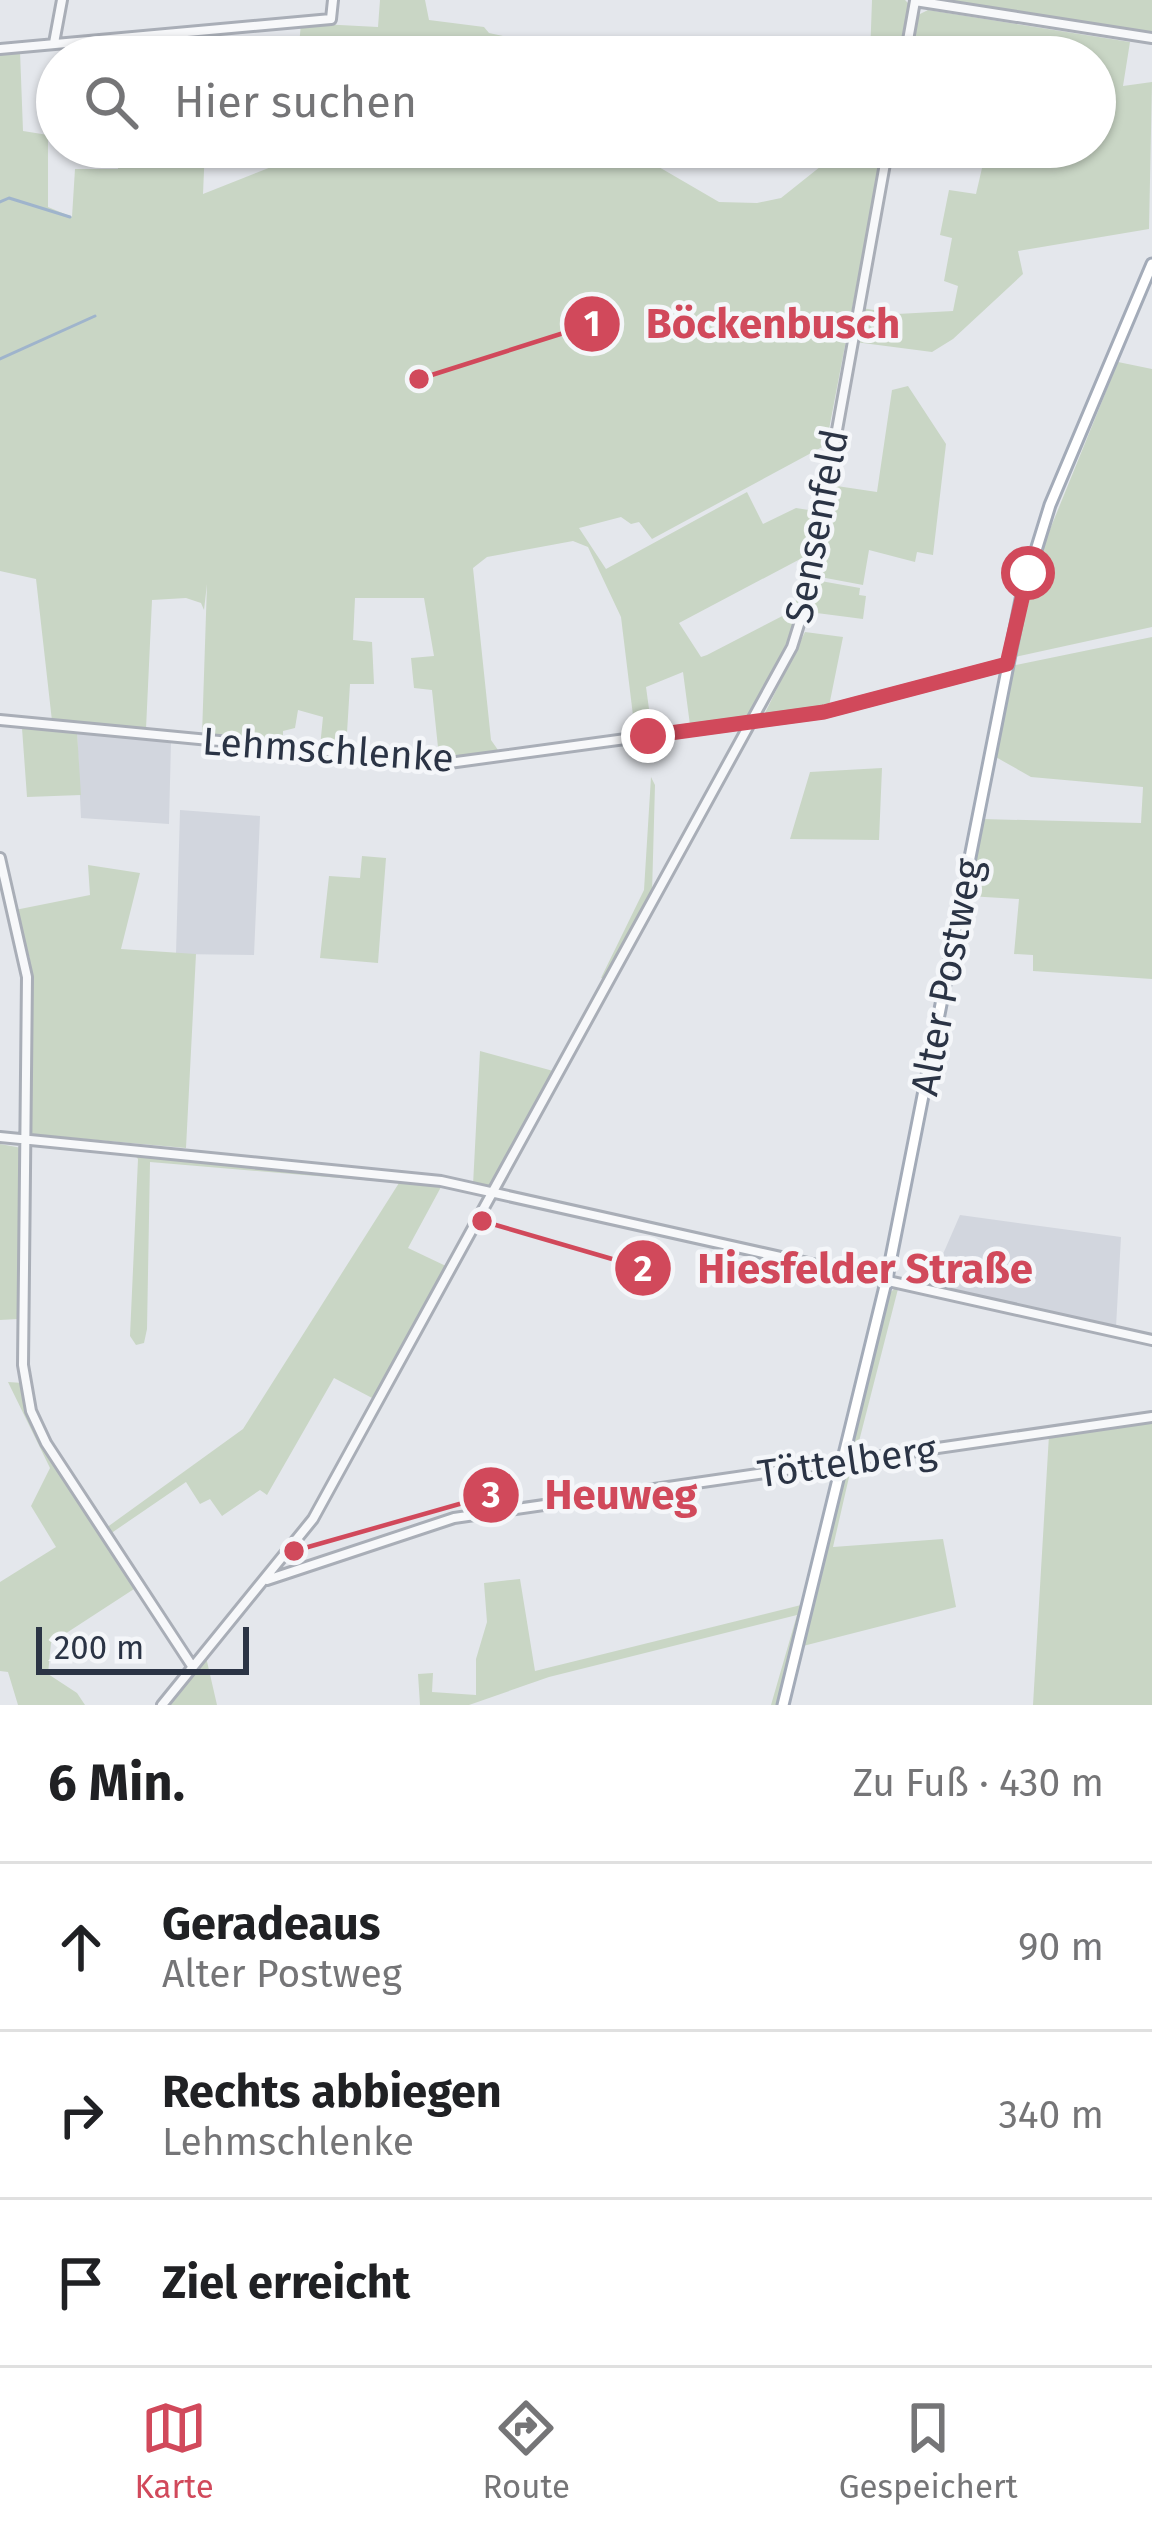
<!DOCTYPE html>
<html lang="de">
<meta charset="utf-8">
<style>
body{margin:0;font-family:"Fira Sans",sans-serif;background:#f6f6f6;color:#202124}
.scale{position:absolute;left:36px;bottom:30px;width:213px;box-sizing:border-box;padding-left:12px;border:6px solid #2b3445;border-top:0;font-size:33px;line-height:42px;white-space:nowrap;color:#2b3445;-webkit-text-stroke:9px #f4f6f9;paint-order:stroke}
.stop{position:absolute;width:36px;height:36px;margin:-27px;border:9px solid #d1495b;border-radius:50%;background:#fff}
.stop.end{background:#d1495b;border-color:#fff;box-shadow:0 3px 12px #0008}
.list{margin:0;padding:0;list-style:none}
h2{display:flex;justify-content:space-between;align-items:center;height:156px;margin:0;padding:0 48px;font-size:51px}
h2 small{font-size:39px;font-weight:400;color:#757577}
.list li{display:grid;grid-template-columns:78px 1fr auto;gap:36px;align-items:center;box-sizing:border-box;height:168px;padding:0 48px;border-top:3px solid #e0e0e0}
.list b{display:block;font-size:45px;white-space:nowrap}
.list p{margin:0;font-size:39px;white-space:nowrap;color:#757577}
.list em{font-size:39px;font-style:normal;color:#757577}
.icon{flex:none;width:66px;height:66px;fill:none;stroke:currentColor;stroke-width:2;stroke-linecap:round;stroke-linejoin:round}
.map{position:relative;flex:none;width:1152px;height:1705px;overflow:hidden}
.search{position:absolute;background:#fff;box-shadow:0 3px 9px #0004;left:36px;right:36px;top:36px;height:132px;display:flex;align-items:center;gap:30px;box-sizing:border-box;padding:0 42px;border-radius:66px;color:#757577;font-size:45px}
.sheet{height:660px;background:#fff}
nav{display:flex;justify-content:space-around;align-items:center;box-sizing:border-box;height:168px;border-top:3px solid #e0e0e0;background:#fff;font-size:33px;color:#757577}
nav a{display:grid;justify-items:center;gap:6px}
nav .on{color:#d1495b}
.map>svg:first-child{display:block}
</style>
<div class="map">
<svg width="1152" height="1705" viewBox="0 0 1152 1705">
<rect width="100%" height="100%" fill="#e4e7ec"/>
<path fill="#d2d6de" d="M 77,732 L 171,741 L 169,824 L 81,818 Z
M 180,810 L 260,816 L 254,955 L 176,954 Z
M 960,1215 L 1121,1237 L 1116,1327 L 939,1286 L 943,1254 Z"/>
<path fill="#c9d6c5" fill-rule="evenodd" d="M 380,0 L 425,0 L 429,20 L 484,27 L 489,33 L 539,44 L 674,48 L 671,57 L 298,57 L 301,23 L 378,27 Z
M 872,0 L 905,0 L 910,5 L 900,57 L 870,57 Z
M 937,0 L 1152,0 L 1152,34 Z
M 928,10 L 1130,42 L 1123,86 L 1152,82 L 1149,229 L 1018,251 L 1023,274 L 953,339 L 932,352 L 855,342 L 862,308 L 897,314 L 953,311 L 958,286 L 944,281 L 952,238 L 940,235 L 949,190 L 976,194 L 982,168 L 906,157 L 908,147 L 1095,147 L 1095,57 L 907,57 L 916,16 Z
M 20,51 L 23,131 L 48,135 L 48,207 L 72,217 L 75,169 L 118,169 L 117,147 L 205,147 L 203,194 L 289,160 L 291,147 L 653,147 L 652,163 L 719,202 L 757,203 L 781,198 L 845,147 L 883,147 L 826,445 L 652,539 L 639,522 L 631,524 L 621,517 L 579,528 L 606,569 L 747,492 L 763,524 L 796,508 L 815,511 L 794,632 L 749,718 L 667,732 L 690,725 L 683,672 L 646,687 L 652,731 L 490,755 L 439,757 L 432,690 L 414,688 L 411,658 L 434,656 L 424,598 L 355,598 L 353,640 L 372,642 L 374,684 L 350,684 L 346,749 L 320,747 L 323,717 L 298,710 L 295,728 L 283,731 L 283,743 L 202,735 L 207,584 L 204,610 L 201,603 L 186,598 L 152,600 L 146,729 L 52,721 L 36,579 L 0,571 L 0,52 ZM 573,541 L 588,547 L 621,617 L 635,732 L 498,750 L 491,740 L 473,568 L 487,557 ZM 804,557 L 794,610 L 707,655 L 701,657 L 679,623 Z
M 1118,362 L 1152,369 L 1152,627 L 1015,657 L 1042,549 Z
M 908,386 L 946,444 L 933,555 L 917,552 L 915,562 L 869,550 L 863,585 L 815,576 L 830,485 L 877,492 L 892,390 Z
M 815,580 L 860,588 L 859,595 L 866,596 L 863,619 L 809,612 Z
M 805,632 L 843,637 L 829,706 L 764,715 Z
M 1152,637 L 1152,979 L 1033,971 L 1033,955 L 1014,954 L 1019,899 L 968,896 L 982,819 L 1141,823 L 1143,787 L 1031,777 L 994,756 L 1011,666 Z
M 22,728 L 77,732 L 81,795 L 27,797 Z
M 882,768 L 879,840 L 790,839 L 810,772 Z
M 651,777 L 655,785 L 652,893 L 606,979 L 601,978 L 644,890 Z
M 362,856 L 386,858 L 378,963 L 320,958 L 329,876 L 360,878 Z
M 88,865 L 140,873 L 121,949 L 196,954 L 186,1148 L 30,1134 L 30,959 L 15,910 L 90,895 Z
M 480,1051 L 557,1072 L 495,1189 L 473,1185 Z
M 0,1144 L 22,1148 L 18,1319 L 0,1320 Z
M 133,1153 L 400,1178 L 441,1187 L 408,1248 L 448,1267 L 374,1399 L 334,1378 L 267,1495 L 260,1490 L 222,1516 L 210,1499 L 200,1504 L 186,1482 L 110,1534 L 106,1528 L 243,1429 L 399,1183 L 150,1162 L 147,1329 L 144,1343 L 136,1345 L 130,1336 L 138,1159 Z
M 899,1285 L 855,1457 L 851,1456 L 887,1295 Z
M 8,1382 L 23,1383 L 33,1430 L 134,1589 L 51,1643 L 48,1674 L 77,1693 L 85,1705 L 18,1705 L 8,1672 L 0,1671 L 0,1582 L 56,1547 L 31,1506 L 50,1468 Z
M 1152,1420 L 1152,1705 L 1033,1705 L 1049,1435 Z
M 852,1464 L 833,1547 L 943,1539 L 956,1607 L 803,1646 L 847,1465 Z
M 520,1579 L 535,1671 L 801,1605 L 778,1705 L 771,1705 L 797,1615 L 549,1677 L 469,1705 L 420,1705 L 418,1674 L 433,1673 L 432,1692 L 476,1695 L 476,1659 L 487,1622 L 484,1583 Z
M 206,1657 L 217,1705 L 167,1705 Z"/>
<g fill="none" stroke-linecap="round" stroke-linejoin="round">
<path stroke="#9fb4cc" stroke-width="3" d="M 0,202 L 9,198 L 70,217
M 0,359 L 95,316"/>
<g stroke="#a9aeb7" stroke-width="14">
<path id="minor" d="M 915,1 L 1152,38
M 54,43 L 62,0
M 0,49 L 331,19 L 333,0
M 905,57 L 915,1
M 0,720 L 449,763 L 824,712 L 1007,664
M 0,858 L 27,977 L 23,1365 L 31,1411 L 46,1443 L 192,1666
M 0,1137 L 441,1181 L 1152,1340
M 267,1580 L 454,1518 L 1152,1417
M 162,1705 L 313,1519 L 792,647 L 806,602 L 888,147"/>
</g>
<g stroke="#a3abb8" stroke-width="15">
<path id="major" d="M 783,1705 L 887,1278 L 1021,599 L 1050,505 L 1152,264"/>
</g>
<use href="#minor" stroke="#f7f8fa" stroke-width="8"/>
<use href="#major" stroke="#fff" stroke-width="9"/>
</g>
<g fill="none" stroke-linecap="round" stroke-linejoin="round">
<path stroke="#d1495b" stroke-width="15" d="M 648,736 L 824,712 L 1007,664 L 1028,573"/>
</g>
<g text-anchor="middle" stroke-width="9" stroke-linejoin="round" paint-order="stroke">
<g font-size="39" fill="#2b3445" stroke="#f4f6f9">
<text transform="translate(816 526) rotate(-79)" y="14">Sensenfeld</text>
<text transform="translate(328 749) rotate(4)" y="14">Lehmschlenke</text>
<text transform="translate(946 977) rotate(-79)" y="14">Alter Postweg</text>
<text transform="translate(847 1461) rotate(-8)" y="14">Töttelberg</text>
</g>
</g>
<path fill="none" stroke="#d1495b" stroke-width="4.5" d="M419 379L592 324M482 1221L643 1268M294 1551L491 1495"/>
<g fill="#d1495b" stroke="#f4f6f9" stroke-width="4.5">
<circle cx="419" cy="379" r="12"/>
<circle cx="482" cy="1221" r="12"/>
<circle cx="294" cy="1551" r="12"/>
<circle cx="592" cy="324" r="30"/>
<circle cx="643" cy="1268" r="30"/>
<circle cx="491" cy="1495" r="30"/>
</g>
<g font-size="36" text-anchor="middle" font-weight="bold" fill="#fff">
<text x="592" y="336">1</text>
<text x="643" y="1281">2</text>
<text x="491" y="1507">3</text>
</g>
<g font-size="42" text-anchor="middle" font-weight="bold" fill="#d1495b" stroke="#f4f6f9" stroke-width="9" stroke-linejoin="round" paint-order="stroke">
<text x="773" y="338">Böckenbusch</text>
<text x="865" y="1283">Hiesfelder Straße</text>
<text x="621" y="1509">Heuweg</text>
</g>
</svg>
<div class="scale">200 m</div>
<div class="stop" style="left:1028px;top:573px"></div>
<div class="stop end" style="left:648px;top:736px"></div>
<div class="search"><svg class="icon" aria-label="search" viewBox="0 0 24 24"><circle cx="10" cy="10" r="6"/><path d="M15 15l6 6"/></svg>Hier suchen</div>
</div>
<section class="sheet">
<h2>6 Min.<small>Zu Fuß · 430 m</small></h2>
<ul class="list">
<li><svg class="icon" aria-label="ahead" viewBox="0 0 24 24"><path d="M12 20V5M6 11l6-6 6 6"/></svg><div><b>Geradeaus</b><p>Alter Postweg</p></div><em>90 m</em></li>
<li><svg class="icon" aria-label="right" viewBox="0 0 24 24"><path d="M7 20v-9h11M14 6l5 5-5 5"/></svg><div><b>Rechts abbiegen</b><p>Lehmschlenke</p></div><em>340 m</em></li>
<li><svg class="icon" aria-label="arrive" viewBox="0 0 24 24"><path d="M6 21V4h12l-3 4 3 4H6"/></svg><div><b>Ziel erreicht</b></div></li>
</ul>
</section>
<nav>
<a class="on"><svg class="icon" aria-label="map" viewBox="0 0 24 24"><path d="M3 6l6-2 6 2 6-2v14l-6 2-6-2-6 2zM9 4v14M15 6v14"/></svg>Karte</a>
<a><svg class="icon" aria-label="directions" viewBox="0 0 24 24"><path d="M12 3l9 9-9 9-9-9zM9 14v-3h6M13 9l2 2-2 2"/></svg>Route</a>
<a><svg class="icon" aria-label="saved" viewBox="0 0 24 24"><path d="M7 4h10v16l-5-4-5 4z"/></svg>Gespeichert</a>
</nav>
